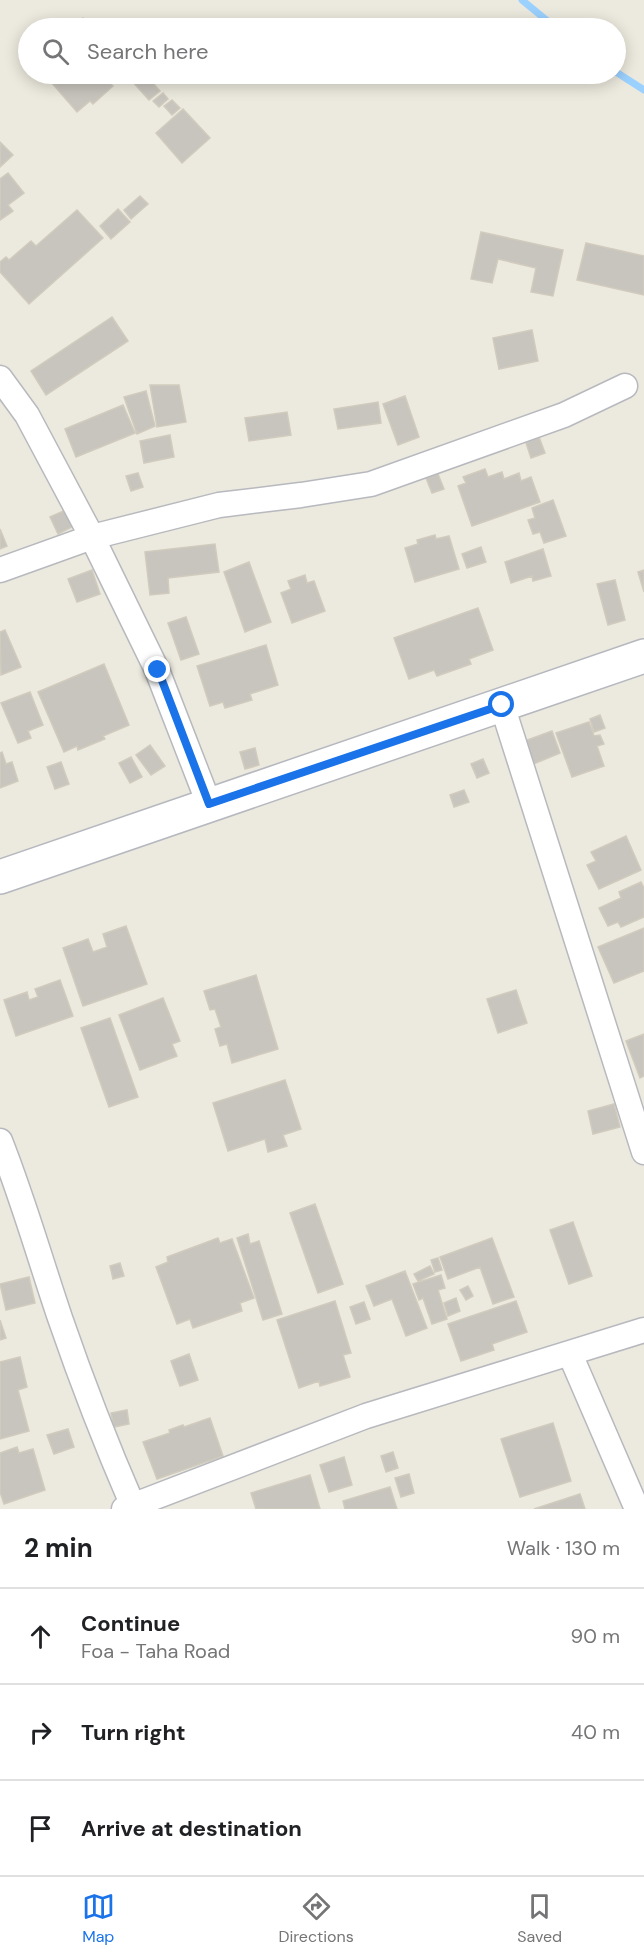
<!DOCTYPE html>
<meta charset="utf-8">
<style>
body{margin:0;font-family:"DM Sans",sans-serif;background:#f2f2f2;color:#202124}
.stop{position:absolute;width:18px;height:18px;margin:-14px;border:4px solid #1a73e8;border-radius:50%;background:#fff}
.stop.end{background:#1a73e8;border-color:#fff;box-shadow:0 2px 6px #0008}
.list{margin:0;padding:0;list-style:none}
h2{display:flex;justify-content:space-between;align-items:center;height:78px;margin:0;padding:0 24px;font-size:26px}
h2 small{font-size:20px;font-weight:400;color:#757577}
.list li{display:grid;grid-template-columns:39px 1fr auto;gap:18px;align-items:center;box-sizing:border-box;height:96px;padding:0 24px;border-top:2px solid #e0e0e0}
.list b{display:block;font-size:22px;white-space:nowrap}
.list p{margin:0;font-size:20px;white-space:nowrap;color:#757577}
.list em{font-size:20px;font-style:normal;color:#757577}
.icon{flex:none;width:33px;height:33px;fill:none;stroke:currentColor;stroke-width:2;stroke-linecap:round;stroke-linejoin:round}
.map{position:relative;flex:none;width:644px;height:1509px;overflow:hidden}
.search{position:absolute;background:#fff;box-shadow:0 3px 15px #0003;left:18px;right:18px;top:18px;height:66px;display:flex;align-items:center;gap:15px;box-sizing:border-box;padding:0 21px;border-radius:33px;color:#757577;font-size:22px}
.sheet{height:366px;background:#fff}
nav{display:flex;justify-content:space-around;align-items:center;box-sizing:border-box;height:84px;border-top:2px solid #e0e0e0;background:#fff;font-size:16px;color:#757577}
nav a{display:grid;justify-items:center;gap:3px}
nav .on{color:#1a73e8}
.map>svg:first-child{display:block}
</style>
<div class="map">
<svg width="644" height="1509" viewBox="0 0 644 1509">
<rect width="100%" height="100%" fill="#ece9de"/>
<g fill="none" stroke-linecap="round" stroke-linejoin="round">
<path stroke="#9bd1ff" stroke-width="7" d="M 522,0 L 556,28
M 616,72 L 644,90"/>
</g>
<path fill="#c8c5be" stroke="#d0cbbd" stroke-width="1.5" d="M 83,18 L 92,28 L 71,28 Z
M 44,74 L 123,74 L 111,84 L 113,86 L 93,104 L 90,101 L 77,112 Z
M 138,74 L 145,74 L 160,91 L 149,100 L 131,80 Z
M 163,93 L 168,99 L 159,107 L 153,101 Z
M 172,100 L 180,108 L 172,115 L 164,106 Z
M 183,109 L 210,138 L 182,163 L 156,133 Z
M 0,142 L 13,155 L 0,167 Z
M 8,173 L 24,193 L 8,205 L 13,211 L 0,220 L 0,179 Z
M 140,196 L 148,204 L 131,219 L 124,210 Z
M 118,209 L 130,222 L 111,239 L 100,226 Z
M 77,210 L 103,238 L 29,304 L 0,272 L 0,262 L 6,257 L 9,260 L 31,241 L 36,246 Z
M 481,232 L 563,250 L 553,296 L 531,292 L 536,268 L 498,259 L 492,283 L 471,279 Z
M 586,243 L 644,256 L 644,295 L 577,280 Z
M 112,317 L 128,341 L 46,395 L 31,371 Z
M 532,330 L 538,361 L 499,369 L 493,338 Z
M 150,385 L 179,385 L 186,422 L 157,427 Z
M 146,391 L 155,426 L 137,434 L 124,397 Z
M 405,396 L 419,437 L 398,445 L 383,404 Z
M 378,402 L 381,423 L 338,429 L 334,409 Z
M 123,405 L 135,433 L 76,457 L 65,429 Z
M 287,412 L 291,435 L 249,441 L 245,418 Z
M 170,435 L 174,457 L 144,463 L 140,441 Z
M 539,437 L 545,453 L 531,458 L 526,443 Z
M 485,469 L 488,477 L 502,472 L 504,479 L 519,473 L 521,481 L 531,477 L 540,502 L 472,526 L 458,486 L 466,483 L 463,477 Z
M 138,473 L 143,487 L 131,491 L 126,476 Z
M 438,474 L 444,489 L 432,493 L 426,478 Z
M 553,500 L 566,536 L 544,543 L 540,532 L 533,534 L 528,520 L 535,518 L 532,508 Z
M 66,510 L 74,526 L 58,534 L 50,517 Z
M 0,529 L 7,546 L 0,549 Z
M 435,535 L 436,539 L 449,536 L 459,569 L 415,582 L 405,548 L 418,544 L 417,540 Z
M 215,544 L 219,572 L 168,578 L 169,593 L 150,595 L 145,552 Z
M 481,547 L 486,562 L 467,568 L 462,554 Z
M 543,549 L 551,576 L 533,581 L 532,576 L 511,583 L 505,562 Z
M 249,562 L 271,622 L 245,632 L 224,572 Z
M 92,570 L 100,594 L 77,602 L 68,579 Z
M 644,570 L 644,592 L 638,572 Z
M 305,575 L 307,583 L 314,581 L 325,611 L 292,623 L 281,593 L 291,589 L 288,581 Z
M 615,580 L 625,620 L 608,625 L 597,584 Z
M 478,608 L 493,650 L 469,659 L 471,664 L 437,676 L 434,670 L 409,679 L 394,638 Z
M 186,617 L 199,654 L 181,660 L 168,623 Z
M 5,630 L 21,667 L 1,675 L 0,632 Z
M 266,645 L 278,685 L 250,694 L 252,700 L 225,708 L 223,702 L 210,706 L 197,666 Z
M 104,664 L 129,725 L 103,736 L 105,739 L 78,750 L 77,746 L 64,752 L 38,692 Z
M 30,692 L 43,725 L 28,731 L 31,738 L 18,743 L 1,703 Z
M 600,715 L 605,728 L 594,732 L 590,719 Z
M 589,722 L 594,736 L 600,735 L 604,744 L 597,746 L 604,766 L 572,777 L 556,733 Z
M 552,731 L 560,753 L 531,765 L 522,742 Z
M 150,745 L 165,766 L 151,775 L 136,755 Z
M 255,748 L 259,765 L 245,769 L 240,752 Z
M 2,752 L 6,764 L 12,762 L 18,781 L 0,788 L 0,753 Z
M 131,757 L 142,777 L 130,783 L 119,763 Z
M 483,759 L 489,773 L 477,778 L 471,764 Z
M 61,762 L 69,784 L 55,789 L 47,767 Z
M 464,790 L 469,802 L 454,807 L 450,795 Z
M 626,836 L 641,870 L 599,889 L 587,865 L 596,861 L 591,852 Z
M 641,882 L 644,888 L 644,917 L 621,927 L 618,922 L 608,926 L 599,908 L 621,898 L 619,892 Z
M 126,926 L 147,984 L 83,1006 L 63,948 L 88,939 L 93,952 L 107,947 L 103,934 Z
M 644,928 L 644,971 L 614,983 L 598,947 Z
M 256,975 L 278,1049 L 232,1063 L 227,1044 L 220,1046 L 215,1029 L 221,1027 L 215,1009 L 210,1010 L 204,991 Z
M 60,980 L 73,1016 L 16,1036 L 4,1000 L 27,992 L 29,1000 L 38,997 L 35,989 Z
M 516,990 L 527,1023 L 498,1033 L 487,999 Z
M 163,998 L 180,1041 L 172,1044 L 177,1056 L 140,1070 L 119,1015 Z
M 110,1018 L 138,1097 L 109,1107 L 81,1028 Z
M 644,1034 L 644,1076 L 640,1078 L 626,1041 Z
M 285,1080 L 301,1129 L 283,1135 L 287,1146 L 268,1152 L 265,1139 L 228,1151 L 213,1103 Z
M 614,1104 L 620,1127 L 593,1134 L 588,1111 Z
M 315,1204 L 343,1284 L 318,1293 L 290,1213 Z
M 573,1222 L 592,1276 L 569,1284 L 550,1230 Z
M 248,1234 L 250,1244 L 259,1241 L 282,1314 L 263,1320 L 237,1238 Z
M 218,1238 L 220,1243 L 232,1239 L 254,1298 L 240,1303 L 242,1311 L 193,1328 L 190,1319 L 177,1324 L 156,1267 L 168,1262 L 167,1257 Z
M 492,1238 L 514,1297 L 493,1304 L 480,1267 L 448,1279 L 440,1257 Z
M 438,1258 L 442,1270 L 435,1272 L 431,1260 Z
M 120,1263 L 124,1276 L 113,1279 L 110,1266 Z
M 430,1266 L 434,1274 L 418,1281 L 414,1274 Z
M 405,1271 L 427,1328 L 406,1336 L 392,1299 L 374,1306 L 366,1286 Z
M 441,1275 L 445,1288 L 438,1290 L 447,1319 L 432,1324 L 423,1298 L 419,1300 L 413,1284 Z
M 29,1277 L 35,1303 L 6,1310 L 0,1284 Z
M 468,1286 L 473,1296 L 466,1300 L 460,1290 Z
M 456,1298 L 460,1311 L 448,1316 L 444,1303 Z
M 335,1301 L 351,1353 L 343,1355 L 350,1377 L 320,1386 L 319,1381 L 299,1388 L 277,1320 Z
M 516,1301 L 527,1332 L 492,1344 L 494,1350 L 461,1361 L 448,1324 Z
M 364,1302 L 370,1319 L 356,1324 L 350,1307 Z
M 0,1320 L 6,1338 L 0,1340 Z
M 189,1354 L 198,1380 L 180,1386 L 171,1361 Z
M 20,1357 L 27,1387 L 18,1390 L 29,1431 L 0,1439 L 0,1362 Z
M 127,1410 L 129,1424 L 114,1427 L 111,1413 Z
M 210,1418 L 223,1456 L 157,1479 L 143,1442 L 170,1433 L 169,1430 L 183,1425 L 184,1427 Z
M 553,1423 L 571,1481 L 520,1497 L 501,1439 Z
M 68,1429 L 74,1447 L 54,1454 L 47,1435 Z
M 17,1447 L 19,1453 L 33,1449 L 45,1490 L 4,1504 L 0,1492 L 0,1453 Z
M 393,1452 L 398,1468 L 386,1472 L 381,1456 Z
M 344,1457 L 352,1485 L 329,1492 L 320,1465 Z
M 409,1474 L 414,1493 L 401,1497 L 395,1478 Z
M 310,1475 L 320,1509 L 256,1509 L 251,1493 Z
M 390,1487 L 397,1509 L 345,1509 L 343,1501 Z
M 580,1494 L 585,1509 L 534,1509 Z"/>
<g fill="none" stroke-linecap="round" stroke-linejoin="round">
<g stroke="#b7b9be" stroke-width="27">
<path id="street" d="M 0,378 L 27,415 L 92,537 L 157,670 L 209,804
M 0,570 L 92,537 L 219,505 L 301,495 L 371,484 L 564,415 L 625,386
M 502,705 L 644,1152
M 0,1141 C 23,1199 40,1259 60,1318 C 82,1382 106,1444 133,1506
M 570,1354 L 637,1509
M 124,1509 L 366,1416 L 644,1330"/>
</g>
<g stroke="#b5b8be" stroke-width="36">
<path id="secondary" d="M 0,877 L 644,656"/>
</g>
<use href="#street" stroke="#fff" stroke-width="24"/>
<use href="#secondary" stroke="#fff" stroke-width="33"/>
</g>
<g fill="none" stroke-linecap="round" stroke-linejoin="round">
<path stroke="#1a73e8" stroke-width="8" d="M 158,670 L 209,804 L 502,705"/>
</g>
</svg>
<div class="stop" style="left:502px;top:705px"></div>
<div class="stop end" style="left:158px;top:670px"></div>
<div class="search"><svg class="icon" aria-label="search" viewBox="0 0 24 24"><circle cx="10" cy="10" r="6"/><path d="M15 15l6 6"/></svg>Search here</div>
</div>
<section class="sheet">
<h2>2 min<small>Walk · 130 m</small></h2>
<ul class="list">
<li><svg class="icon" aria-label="ahead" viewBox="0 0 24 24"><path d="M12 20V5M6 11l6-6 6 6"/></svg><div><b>Continue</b><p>Foa - Taha Road</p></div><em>90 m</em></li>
<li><svg class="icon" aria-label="right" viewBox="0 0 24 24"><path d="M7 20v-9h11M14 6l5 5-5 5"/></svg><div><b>Turn right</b></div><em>40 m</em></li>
<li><svg class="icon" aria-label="arrive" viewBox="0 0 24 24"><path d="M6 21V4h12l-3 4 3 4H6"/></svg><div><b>Arrive at destination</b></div></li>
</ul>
</section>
<nav>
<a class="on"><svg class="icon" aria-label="map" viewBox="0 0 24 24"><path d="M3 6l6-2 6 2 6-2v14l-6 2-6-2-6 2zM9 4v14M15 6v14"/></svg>Map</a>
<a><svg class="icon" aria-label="directions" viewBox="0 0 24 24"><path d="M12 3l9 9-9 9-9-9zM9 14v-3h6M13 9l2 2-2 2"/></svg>Directions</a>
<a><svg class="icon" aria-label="saved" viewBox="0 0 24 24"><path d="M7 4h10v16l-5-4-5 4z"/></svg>Saved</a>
</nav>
